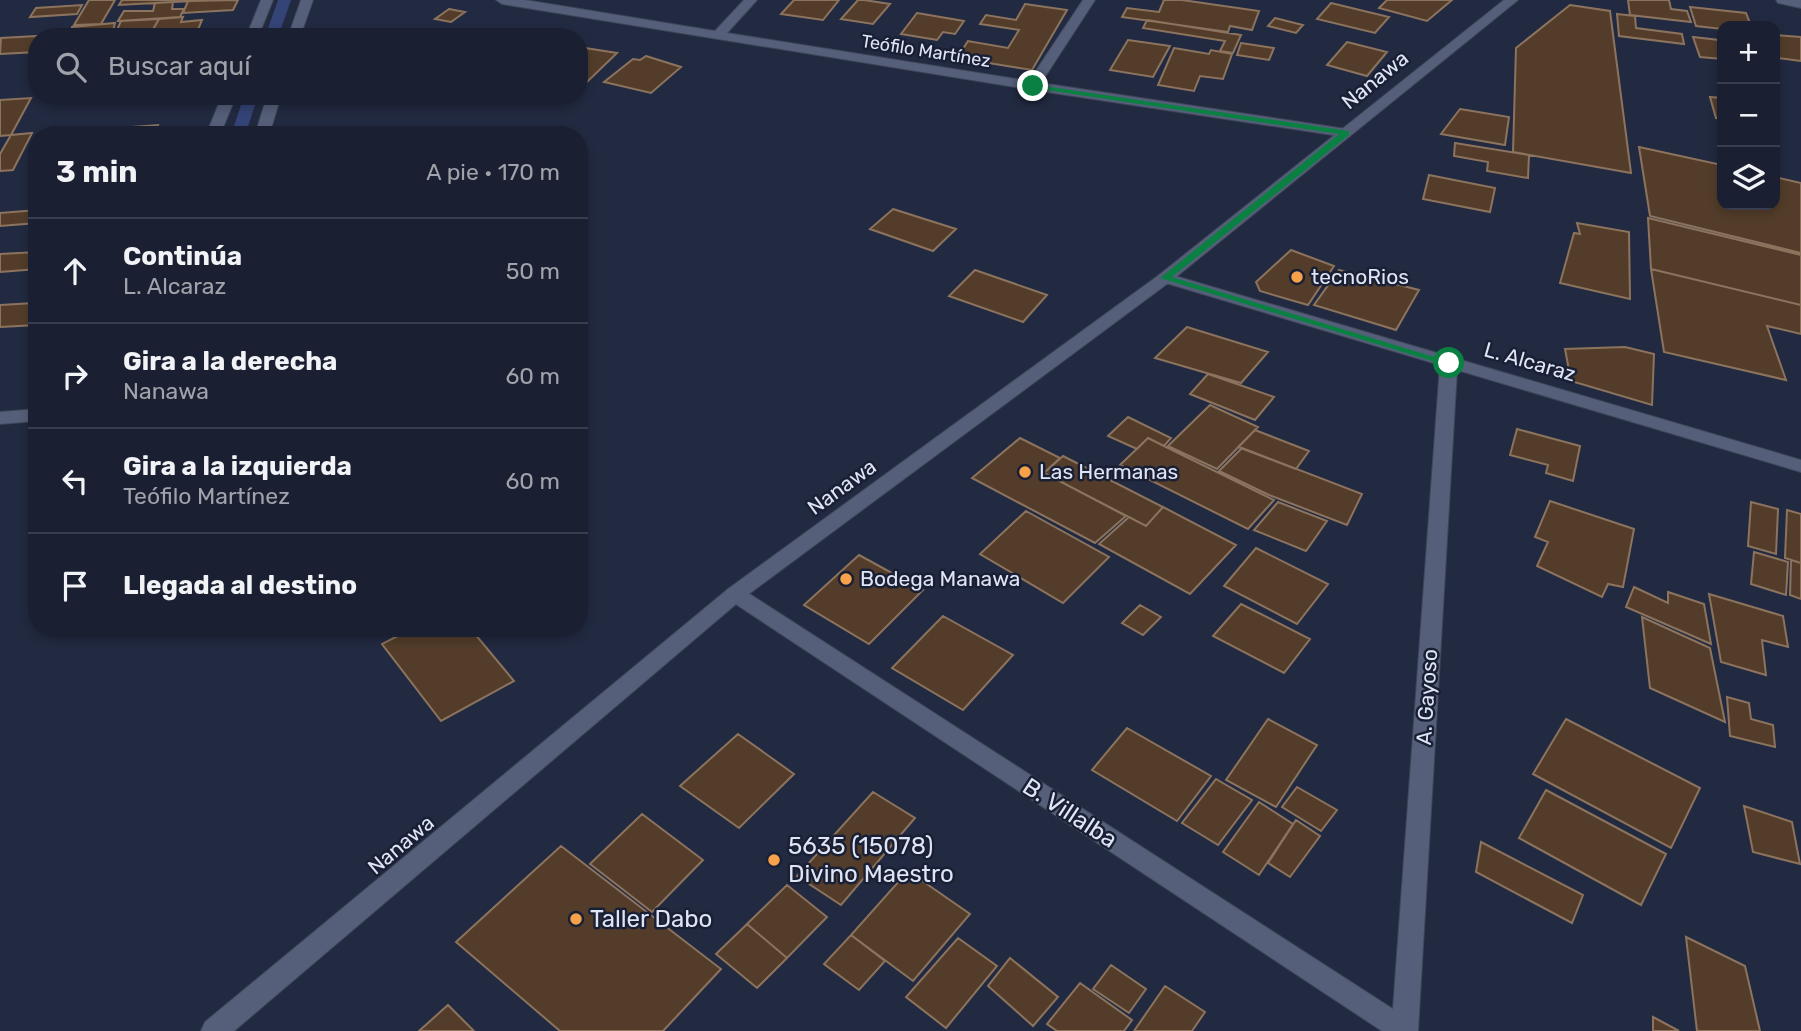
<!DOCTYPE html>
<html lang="es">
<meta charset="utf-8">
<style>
body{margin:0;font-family:Rubik,sans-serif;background:#232839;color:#f1f3f6}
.controls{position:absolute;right:21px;top:21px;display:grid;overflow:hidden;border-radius:14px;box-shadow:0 4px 10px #0003}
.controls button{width:63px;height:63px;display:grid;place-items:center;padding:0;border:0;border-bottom:2px solid #383e4d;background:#1a2031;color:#f1f3f6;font:35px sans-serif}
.stop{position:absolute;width:21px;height:21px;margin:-16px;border:5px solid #0b8043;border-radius:50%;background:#fff}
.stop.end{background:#0b8043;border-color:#fff;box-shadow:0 2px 7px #0008}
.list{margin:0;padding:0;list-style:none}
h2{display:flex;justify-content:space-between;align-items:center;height:91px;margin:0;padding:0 28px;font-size:30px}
h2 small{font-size:23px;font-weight:400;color:#9fa3ab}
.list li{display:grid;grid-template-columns:46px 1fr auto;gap:21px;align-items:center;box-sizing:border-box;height:105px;padding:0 28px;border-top:2px solid #383e4d}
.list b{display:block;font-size:26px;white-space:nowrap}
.list p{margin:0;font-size:23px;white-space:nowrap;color:#9fa3ab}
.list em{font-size:23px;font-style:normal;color:#9fa3ab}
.icon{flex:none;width:38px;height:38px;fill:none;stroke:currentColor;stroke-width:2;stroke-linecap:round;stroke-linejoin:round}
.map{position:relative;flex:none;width:1801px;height:1031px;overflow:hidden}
.search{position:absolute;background:#1a2031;box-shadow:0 4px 10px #0003;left:28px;top:28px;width:560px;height:77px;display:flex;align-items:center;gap:18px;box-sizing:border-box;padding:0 24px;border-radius:28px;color:#9fa3ab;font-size:26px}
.panel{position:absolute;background:#1a2031;box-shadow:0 4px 10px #0003;left:28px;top:126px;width:560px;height:511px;border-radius:28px}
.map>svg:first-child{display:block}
</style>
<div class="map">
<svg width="1801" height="1031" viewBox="0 0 1801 1031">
<rect width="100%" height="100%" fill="#222a41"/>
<path fill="#344477" d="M 278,0 L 291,0 L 278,37 L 265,37 Z
M 244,96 L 258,96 L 245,135 L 231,135 Z"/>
<path fill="#533d2a" stroke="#8c735e" stroke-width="2" d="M 89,0 L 115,0 L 101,24 L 74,25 Z
M 122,0 L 212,0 L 119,5 Z
M 238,0 L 233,10 L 183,13 L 188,1 Z
M 794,0 L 839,0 L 823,20 L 781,14 Z
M 858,0 L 864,0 L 890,4 L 873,24 L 841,19 Z
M 1164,0 L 1182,0 L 1259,11 L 1252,30 L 1230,26 L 1228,32 L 1122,17 L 1127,8 L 1159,12 Z
M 1387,0 L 1452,0 L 1427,21 L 1379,8 Z
M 1628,0 L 1669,0 L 1671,9 L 1687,11 L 1691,22 L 1630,15 Z
M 173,2 L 172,9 L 184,9 L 180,17 L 118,21 L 124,11 L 153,11 L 155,3 Z
M 1331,3 L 1389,17 L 1375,33 L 1317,19 Z
M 1025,4 L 1067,10 L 1032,70 L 957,58 L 968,41 L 1008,48 L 1019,30 L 980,24 L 986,15 L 1016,20 Z
M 82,5 L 77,14 L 30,17 L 36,8 Z
M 1570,5 L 1610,11 L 1631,173 L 1513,152 L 1516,48 Z
M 1690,7 L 1746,13 L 1751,26 L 1722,26 L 1722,29 L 1696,26 Z
M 449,9 L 465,12 L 451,22 L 435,19 Z
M 917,13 L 964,21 L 955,34 L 943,32 L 937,40 L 901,34 Z
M 1617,14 L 1635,16 L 1636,28 L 1682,34 L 1684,44 L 1619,36 Z
M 183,17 L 181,22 L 202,20 L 195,37 L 132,37 L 135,32 L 152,31 L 159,19 Z
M 1275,18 L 1303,25 L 1296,33 L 1268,26 Z
M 159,19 L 152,31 L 115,34 L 121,21 Z
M 1147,20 L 1241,35 L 1233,53 L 1220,51 L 1225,41 L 1143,28 Z
M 115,23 L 113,31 L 71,34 L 72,27 Z
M 420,30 L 453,37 L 411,37 Z
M 71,34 L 69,37 L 37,37 L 37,52 L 0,54 L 1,38 Z
M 1775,35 L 1801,37 L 1801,61 L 1778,58 L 1775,52 Z
M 1693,37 L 1719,40 L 1722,59 L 1700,57 Z
M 1128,40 L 1170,46 L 1153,77 L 1110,70 Z
M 1347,42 L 1387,52 L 1367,76 L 1327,65 Z
M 1241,43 L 1274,48 L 1269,60 L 1237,55 Z
M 579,47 L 617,53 L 587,82 L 579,80 Z
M 1174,48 L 1209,54 L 1211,50 L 1232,54 L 1223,79 L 1200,76 L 1194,91 L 1158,85 Z
M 646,56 L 681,67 L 651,93 L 604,82 L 633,59 L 640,60 Z
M 1710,97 L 1722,98 L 1722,119 L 1716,118 Z
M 31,98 L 11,135 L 0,136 L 0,100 Z
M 1460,109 L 1509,117 L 1505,145 L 1441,134 Z
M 158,125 L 154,135 L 74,135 L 76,131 Z
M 32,133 L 13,170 L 0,171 L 0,154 L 11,135 Z
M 1455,143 L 1529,155 L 1528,178 L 1487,171 L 1488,162 L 1454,156 Z
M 1639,147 L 1722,165 L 1722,205 L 1775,205 L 1775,177 L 1801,183 L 1801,253 L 1650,216 Z
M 1429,175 L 1495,188 L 1490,212 L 1423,199 Z
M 893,209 L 956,229 L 933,251 L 870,229 Z
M 37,210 L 37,223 L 0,226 L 0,213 Z
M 1648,218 L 1801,255 L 1801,305 L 1651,269 Z
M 1577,223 L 1629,232 L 1630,299 L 1560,283 L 1574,233 L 1580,234 Z
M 1291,250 L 1334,266 L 1308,305 L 1260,291 L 1256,282 Z
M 37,252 L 37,269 L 0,272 L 0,254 Z
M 1651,269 L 1801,305 L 1801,334 L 1767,326 L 1786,380 L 1664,352 Z
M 975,270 L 1047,295 L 1023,322 L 949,296 Z
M 1339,270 L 1419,290 L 1396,330 L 1314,305 Z
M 37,298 L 37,325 L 0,327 L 0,305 L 34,303 Z
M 1187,327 L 1268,352 L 1241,383 L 1155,358 Z
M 1625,347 L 1654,354 L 1652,405 L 1571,381 L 1565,349 Z
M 1208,374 L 1274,397 L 1255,420 L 1190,394 Z
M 1210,405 L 1258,427 L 1217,469 L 1168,446 Z
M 1128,417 L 1171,438 L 1164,446 L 1148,438 L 1137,449 L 1108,436 Z
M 1517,429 L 1580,446 L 1573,481 L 1546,473 L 1548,465 L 1510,455 Z
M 1255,430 L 1309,451 L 1296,469 L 1238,447 Z
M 1020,438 L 1060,458 L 1044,473 L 1126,516 L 1095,543 L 972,478 Z
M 1148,438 L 1164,446 L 1274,500 L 1248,529 L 1120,465 Z
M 1242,448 L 1362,494 L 1347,525 L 1269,495 L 1219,471 Z
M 1063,456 L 1163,507 L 1146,526 L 1044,473 Z
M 1550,501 L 1634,529 L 1623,587 L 1608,584 L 1602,597 L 1537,566 L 1548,542 L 1535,537 Z
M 1278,502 L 1327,521 L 1306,551 L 1254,530 Z
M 1751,502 L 1778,509 L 1776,554 L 1748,546 Z
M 1163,507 L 1236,545 L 1190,594 L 1099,544 L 1129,517 L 1146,526 Z
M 1787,510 L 1801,514 L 1801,563 L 1785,558 Z
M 1026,511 L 1109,557 L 1063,603 L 980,554 Z
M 1256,548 L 1328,584 L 1297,624 L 1224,586 Z
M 1754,552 L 1788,562 L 1786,595 L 1751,584 Z
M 859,555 L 923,590 L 869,644 L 804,605 Z
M 1791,560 L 1801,563 L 1801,599 L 1790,595 Z
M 1634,587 L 1668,603 L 1668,592 L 1704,604 L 1711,644 L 1626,607 Z
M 1709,594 L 1783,616 L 1788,647 L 1762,640 L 1766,675 L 1721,662 Z
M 1241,604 L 1310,639 L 1284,673 L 1213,636 Z
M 1140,605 L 1161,617 L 1143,635 L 1122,623 Z
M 943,616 L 1013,655 L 963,710 L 892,668 Z
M 1642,617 L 1710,648 L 1725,722 L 1650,688 Z
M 413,628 L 470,628 L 514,681 L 441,721 L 382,644 Z
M 1727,697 L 1749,703 L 1751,719 L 1773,725 L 1775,747 L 1730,736 Z
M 1268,719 L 1317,745 L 1276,807 L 1226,780 Z
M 1566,719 L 1700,788 L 1671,848 L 1533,774 Z
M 1127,728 L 1211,776 L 1177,821 L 1092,770 Z
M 738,734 L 794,774 L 739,828 L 680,786 Z
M 1216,779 L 1252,800 L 1218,845 L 1182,823 Z
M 1297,787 L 1337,810 L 1321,831 L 1282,807 Z
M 1546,790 L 1666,854 L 1641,905 L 1519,838 Z
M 873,792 L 915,818 L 841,905 L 797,876 Z
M 1259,802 L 1293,824 L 1259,875 L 1223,852 Z
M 1744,806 L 1792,822 L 1800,864 L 1753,852 Z
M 642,814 L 703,860 L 652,912 L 590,864 Z
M 1296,820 L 1320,836 L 1290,877 L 1268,863 Z
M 1481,842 L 1583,895 L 1572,923 L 1476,872 Z
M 561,846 L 721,969 L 663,1031 L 560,1031 L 456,942 Z
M 908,871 L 970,914 L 913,981 L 851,935 Z
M 787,885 L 827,917 L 787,958 L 747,924 Z
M 747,924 L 787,958 L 757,988 L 716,954 Z
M 851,935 L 885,961 L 859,990 L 824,964 Z
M 1686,937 L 1745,966 L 1760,1031 L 1697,1031 Z
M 958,938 L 997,966 L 946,1028 L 906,997 Z
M 1010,958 L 1058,997 L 1033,1026 L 988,986 Z
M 1111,965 L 1146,989 L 1129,1013 L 1093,989 Z
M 1080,983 L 1132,1020 L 1124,1031 L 1057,1031 L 1047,1024 Z
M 1165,986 L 1205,1012 L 1192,1031 L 1134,1031 Z
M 448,1005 L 474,1031 L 419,1031 Z
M 1653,1017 L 1679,1031 L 1653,1031 Z"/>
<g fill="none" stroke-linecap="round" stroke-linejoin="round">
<g stroke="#3f4558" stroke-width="2">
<path id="service" d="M 1776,0 L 1801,0 L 1801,8 L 1778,3 Z"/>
</g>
<g stroke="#3f4558" stroke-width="2">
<path id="minor" d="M 261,0 L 273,0 L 258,37 L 246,37 Z
M 301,0 L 313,0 L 300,37 L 288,37 Z
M 496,0 L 525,0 L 715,31 L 744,0 L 757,0 L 727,33 L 1029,81 L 1083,0 L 1095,0 L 1041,83 L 1346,129 L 1353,133 L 1346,137 L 1033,90 L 502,4 Z
M 222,96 L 236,96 L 220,135 L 206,135 Z
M 267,96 L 281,96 L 269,135 L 255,135 Z
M 1165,273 L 1801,460 L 1801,472 L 1457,370 L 1418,1031 L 1382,1031 L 728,599 L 725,594 L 728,589 L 735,587 L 742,589 L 1393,1009 L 1440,365 L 1159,281 L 1157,278 L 1159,275 Z
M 37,409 L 37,421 L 0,424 L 0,412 Z"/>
</g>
<g stroke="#3f4558" stroke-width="2">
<path id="tertiary" d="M 1504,0 L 1518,0 L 1171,281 L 742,599 L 234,1031 L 201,1031 L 205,1022 L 728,589 L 1159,275 Z"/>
</g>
<use href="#service" fill="#555f79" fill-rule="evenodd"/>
<use href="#minor" fill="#555f79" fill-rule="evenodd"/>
<use href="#tertiary" fill="#555f79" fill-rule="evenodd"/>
</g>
<path fill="#0b8043" d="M 1030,84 L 1349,131 L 1349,135 L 1172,277 L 1454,363 L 1445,365 L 1160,278 L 1339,134 L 1033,88 Z"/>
<g fill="#f8a14b" stroke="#192036" stroke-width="2.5">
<circle cx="1297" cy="277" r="7"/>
<circle cx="1025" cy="472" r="7"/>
<circle cx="846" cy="579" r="7"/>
<circle cx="774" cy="860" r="7"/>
<circle cx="576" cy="919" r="7"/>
</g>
<g text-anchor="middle" stroke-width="5" stroke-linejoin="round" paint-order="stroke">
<g font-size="18" fill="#dfe5f4" stroke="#192036">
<text transform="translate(926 51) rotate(9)" y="6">Teófilo Martínez</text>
</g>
<g font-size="21" fill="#dfe5f4" stroke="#192036">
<text transform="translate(1375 80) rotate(-39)" y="7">Nanawa</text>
<text transform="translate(1530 362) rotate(16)" y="7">L. Alcaraz</text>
<text transform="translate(842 487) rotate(-36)" y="7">Nanawa</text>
<text transform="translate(1427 697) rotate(-86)" y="7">A. Gayoso</text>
<text transform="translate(401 845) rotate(-40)" y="7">Nanawa</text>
</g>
<g font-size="21" fill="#dfe5f4" stroke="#192036" text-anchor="start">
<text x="1311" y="284">tecnoRios</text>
<text x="1039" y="479">Las Hermanas</text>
<text x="860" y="586">Bodega Manawa</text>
</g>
<g font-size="24" fill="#dfe5f4" stroke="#192036">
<text transform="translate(1070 813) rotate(33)" y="8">B. Villalba</text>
</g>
<g font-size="24" fill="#dfe5f4" stroke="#192036" text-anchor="start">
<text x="788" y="854">5635 (15078)<tspan x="788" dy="28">Divino Maestro</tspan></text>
<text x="590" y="927">Taller Dabo</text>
</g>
</g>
</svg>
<div class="controls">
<button>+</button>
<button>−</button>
<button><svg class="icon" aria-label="layers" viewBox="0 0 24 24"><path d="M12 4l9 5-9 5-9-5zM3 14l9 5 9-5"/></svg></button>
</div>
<div class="stop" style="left:1449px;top:363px"></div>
<div class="stop end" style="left:1033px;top:86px"></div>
<div class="search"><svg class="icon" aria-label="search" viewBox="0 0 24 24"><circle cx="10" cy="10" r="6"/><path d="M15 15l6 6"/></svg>Buscar aquí</div>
<section class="panel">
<h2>3 min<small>A pie · 170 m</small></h2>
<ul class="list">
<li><svg class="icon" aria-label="ahead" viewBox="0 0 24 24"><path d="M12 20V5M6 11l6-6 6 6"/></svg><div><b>Continúa</b><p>L. Alcaraz</p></div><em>50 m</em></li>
<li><svg class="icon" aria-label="right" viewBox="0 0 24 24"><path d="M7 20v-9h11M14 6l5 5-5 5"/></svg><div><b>Gira a la derecha</b><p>Nanawa</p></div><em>60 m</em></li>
<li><svg class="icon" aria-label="left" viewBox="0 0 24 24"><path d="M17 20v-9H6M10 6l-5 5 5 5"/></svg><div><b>Gira a la izquierda</b><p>Teófilo Martínez</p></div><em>60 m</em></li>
<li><svg class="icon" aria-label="arrive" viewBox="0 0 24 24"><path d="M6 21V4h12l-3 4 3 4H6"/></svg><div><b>Llegada al destino</b></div></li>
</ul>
</section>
</div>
